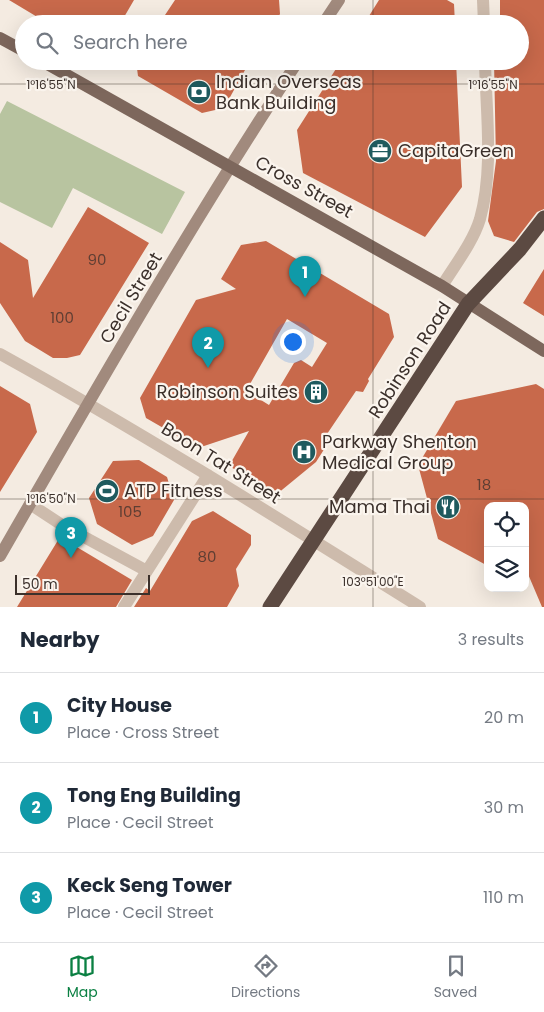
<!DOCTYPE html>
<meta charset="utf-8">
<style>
body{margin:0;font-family:Poppins,sans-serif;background:#f6f6f7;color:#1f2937}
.controls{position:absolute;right:15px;bottom:15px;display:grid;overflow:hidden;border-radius:10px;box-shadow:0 5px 20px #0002}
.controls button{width:45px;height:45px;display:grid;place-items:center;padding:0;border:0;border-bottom:1px solid #e0e1e3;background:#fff;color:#1f2937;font:25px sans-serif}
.scale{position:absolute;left:15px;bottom:12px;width:135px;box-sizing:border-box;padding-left:5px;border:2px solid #3b302b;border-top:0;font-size:14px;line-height:18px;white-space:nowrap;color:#3b302b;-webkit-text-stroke:4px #fbf5ee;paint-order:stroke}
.you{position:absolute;left:292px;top:341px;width:18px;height:18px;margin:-12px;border:4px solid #fff;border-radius:50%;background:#1a73e8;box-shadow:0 0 0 8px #1a73e833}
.badge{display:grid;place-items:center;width:32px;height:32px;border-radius:50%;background:#0b8043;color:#fff;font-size:16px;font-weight:700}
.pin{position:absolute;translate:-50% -41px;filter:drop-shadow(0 1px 2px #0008)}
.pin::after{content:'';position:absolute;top:26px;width:18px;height:15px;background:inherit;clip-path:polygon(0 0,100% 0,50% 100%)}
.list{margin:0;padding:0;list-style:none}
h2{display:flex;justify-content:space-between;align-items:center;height:65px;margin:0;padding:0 20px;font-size:21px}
h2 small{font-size:16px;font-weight:400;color:#747a83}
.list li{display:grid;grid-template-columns:32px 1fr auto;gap:15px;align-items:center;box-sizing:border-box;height:90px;padding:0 20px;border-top:1px solid #e0e1e3}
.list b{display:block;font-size:19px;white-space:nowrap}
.list p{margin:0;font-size:16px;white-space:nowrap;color:#747a83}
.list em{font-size:16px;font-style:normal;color:#747a83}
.icon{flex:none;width:28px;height:28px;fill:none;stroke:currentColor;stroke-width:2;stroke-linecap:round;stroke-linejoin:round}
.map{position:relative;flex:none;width:544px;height:607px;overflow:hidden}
.search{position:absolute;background:#fff;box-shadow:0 5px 20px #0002;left:15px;right:15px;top:15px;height:55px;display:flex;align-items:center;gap:12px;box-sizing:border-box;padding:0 18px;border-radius:28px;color:#747a83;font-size:19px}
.sheet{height:335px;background:#fff}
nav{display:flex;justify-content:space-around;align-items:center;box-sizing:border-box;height:70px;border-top:1px solid #e0e1e3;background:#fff;font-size:14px;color:#747a83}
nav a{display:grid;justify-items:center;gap:2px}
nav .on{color:#0b8043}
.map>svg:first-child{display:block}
</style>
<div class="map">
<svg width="544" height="607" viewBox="0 0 544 607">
<rect width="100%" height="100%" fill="#f4ebe1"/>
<path fill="#b8c4a0" d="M 7,101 L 185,192 L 162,234 L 73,188 L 52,228 L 0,202 L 0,114 Z"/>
<path fill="#c8694b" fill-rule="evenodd" d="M 9,0 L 134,0 L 120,24 L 49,24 Z
M 175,0 L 279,0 L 280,14 L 274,24 L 159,24 Z
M 379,0 L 447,0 L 454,4 L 455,24 L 364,24 Z
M 500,0 L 544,0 L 544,209 L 537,212 L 514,242 L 494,236 L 488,221 L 496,161 L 494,61 L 520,61 L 520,22 L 500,23 Z
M 136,61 L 250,61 L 224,108 L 202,113 L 138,76 Z
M 341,61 L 456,61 L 462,187 L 425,237 L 303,173 L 297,130 Z
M 88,207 L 149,243 L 80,355 L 67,358 L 53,358 L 25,341 L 0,303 L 0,242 L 28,260 L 33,298 Z
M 266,241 L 389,314 L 394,337 L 368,379 L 369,381 L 363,392 L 356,391 L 325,437 L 330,440 L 316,462 L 277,494 L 229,466 L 249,431 L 198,448 L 146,418 L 140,398 L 196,300 L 236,289 L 221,279 L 241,245 ZM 287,319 L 327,343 L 312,367 L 301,360 L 294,363 L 269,405 L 246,391 Z
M 544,269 L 544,316 L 523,303 Z
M 536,384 L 544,389 L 544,607 L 542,607 L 525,567 L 525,506 L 488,506 L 488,566 L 438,539 L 418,465 L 456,401 Z
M 0,386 L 30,404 L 37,432 L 0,492 Z
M 139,460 L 167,477 L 174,500 L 153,536 L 132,545 L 97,524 L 89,498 L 113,461 Z
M 213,511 L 251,535 L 251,545 L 236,569 L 239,586 L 227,607 L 134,607 L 146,588 L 150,591 L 192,521 Z
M 60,537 L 132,580 L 116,607 L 17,607 Z"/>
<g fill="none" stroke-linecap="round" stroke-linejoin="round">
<path stroke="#cdbbac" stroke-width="12" d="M 483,0 L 484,24
M 442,286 C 455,265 473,242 480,219 C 494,169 486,112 485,61
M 0,354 C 143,433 281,520 420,607
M 30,504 L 62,525 L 147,571
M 124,607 L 208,475"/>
<path stroke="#a18a7d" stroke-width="12" d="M 323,24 L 339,0
M 0,556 C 96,389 192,222 298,61"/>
<path stroke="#7d675c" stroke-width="12" d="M 0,38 L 24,51
M 42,61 L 442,286 L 544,351"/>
<path stroke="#5c4a42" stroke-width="15" d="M 270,607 L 468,304 L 520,249 L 544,218"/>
</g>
<path fill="none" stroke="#3b302b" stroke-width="1" stroke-opacity="0.45" d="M 373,0 L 373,24M 373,61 L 373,607M 0,84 L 544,84M 0,499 L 544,499"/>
<defs>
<g id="bank-disc" transform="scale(1.25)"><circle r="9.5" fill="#1f5a5e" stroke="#fbf5ee"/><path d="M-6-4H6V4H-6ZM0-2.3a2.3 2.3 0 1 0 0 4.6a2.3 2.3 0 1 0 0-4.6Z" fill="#fff"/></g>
<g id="office-disc" transform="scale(1.25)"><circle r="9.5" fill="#1f5a5e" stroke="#fbf5ee"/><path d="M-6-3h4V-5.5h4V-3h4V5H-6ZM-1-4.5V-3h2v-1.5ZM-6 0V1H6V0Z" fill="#fff"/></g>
<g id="building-disc" transform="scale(1.25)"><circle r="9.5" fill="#1f5a5e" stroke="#fbf5ee"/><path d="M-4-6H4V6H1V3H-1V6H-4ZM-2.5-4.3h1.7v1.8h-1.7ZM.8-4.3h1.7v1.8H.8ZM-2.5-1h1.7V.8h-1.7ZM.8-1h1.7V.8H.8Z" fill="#fff"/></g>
<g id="hospital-disc" transform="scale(1.25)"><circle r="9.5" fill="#1f5a5e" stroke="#fbf5ee"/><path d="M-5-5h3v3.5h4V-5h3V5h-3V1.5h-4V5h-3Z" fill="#fff"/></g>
<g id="stadium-disc" transform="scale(1.25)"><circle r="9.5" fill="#1f5a5e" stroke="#fbf5ee"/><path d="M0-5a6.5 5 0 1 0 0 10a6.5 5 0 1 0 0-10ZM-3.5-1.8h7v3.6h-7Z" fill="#fff"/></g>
<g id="restaurant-disc" transform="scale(1.25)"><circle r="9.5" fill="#1f5a5e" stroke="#fbf5ee"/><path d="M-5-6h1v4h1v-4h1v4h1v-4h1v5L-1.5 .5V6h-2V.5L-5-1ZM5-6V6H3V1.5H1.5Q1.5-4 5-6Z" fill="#fff"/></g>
</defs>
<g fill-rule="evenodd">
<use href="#bank-disc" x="199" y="92"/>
<use href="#office-disc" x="380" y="151"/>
<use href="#building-disc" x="316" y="392"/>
<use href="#hospital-disc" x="304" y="452"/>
<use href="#stadium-disc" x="107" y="491"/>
<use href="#restaurant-disc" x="448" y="507"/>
</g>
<g text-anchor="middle" stroke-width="4.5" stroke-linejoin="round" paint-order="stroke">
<g font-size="15" fill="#5e3e33">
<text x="97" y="265">90</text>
<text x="62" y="323">100</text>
<text x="484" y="490">18</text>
<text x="130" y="517">105</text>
<text x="207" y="562">80</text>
</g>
<g font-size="18" fill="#3b302b" stroke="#fbf5ee" text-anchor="start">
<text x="216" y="88">Indian Overseas<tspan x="216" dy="21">Bank Building</tspan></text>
<text x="398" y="157">CapitaGreen</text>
<text x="298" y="398" text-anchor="end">Robinson Suites</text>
<text x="322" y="448">Parkway Shenton<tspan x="322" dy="21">Medical Group</tspan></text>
<text x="124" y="497">ATP Fitness</text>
<text x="430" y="513" text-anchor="end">Mama Thai</text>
</g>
<g font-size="18" fill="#3b302b" stroke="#fbf5ee">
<text transform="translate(304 187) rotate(29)" y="6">Cross Street</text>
<text transform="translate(131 298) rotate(-59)" y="6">Cecil Street</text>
<text transform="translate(410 360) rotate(-57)" y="6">Robinson Road</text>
<text transform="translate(221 463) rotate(32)" y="6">Boon Tat Street</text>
</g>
</g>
<g font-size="12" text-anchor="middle" fill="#3b302b" stroke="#fbf5ee" stroke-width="4.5" stroke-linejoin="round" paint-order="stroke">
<text x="51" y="89">1°16'55"N</text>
<text x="493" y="89">1°16'55"N</text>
<text x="51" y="503">1°16'50"N</text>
<text x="373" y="586">103°51'00"E</text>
</g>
</svg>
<div class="controls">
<button><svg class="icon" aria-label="locate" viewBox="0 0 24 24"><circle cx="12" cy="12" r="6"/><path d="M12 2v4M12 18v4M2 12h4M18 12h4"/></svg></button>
<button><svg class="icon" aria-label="layers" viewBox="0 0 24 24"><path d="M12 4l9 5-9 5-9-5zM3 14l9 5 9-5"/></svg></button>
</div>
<div class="scale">50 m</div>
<div class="you"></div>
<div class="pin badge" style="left:305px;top:297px;background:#0f9aa8">1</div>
<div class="pin badge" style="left:208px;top:368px;background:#0f9aa8">2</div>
<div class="pin badge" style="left:71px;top:558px;background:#0f9aa8">3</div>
<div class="search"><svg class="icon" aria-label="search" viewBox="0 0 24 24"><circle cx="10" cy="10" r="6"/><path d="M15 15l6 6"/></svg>Search here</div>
</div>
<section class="sheet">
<h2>Nearby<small>3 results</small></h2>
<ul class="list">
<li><span class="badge" style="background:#0f9aa8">1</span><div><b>City House</b><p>Place · Cross Street</p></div><em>20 m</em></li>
<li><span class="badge" style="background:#0f9aa8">2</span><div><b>Tong Eng Building</b><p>Place · Cecil Street</p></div><em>30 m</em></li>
<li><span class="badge" style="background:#0f9aa8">3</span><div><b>Keck Seng Tower</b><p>Place · Cecil Street</p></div><em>110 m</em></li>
</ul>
</section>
<nav>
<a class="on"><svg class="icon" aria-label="map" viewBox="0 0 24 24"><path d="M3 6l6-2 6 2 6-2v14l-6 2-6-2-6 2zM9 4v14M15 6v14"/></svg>Map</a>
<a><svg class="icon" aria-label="directions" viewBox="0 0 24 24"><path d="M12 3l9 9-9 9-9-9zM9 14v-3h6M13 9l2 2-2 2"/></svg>Directions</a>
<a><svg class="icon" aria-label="saved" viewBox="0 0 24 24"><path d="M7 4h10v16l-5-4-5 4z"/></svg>Saved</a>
</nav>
